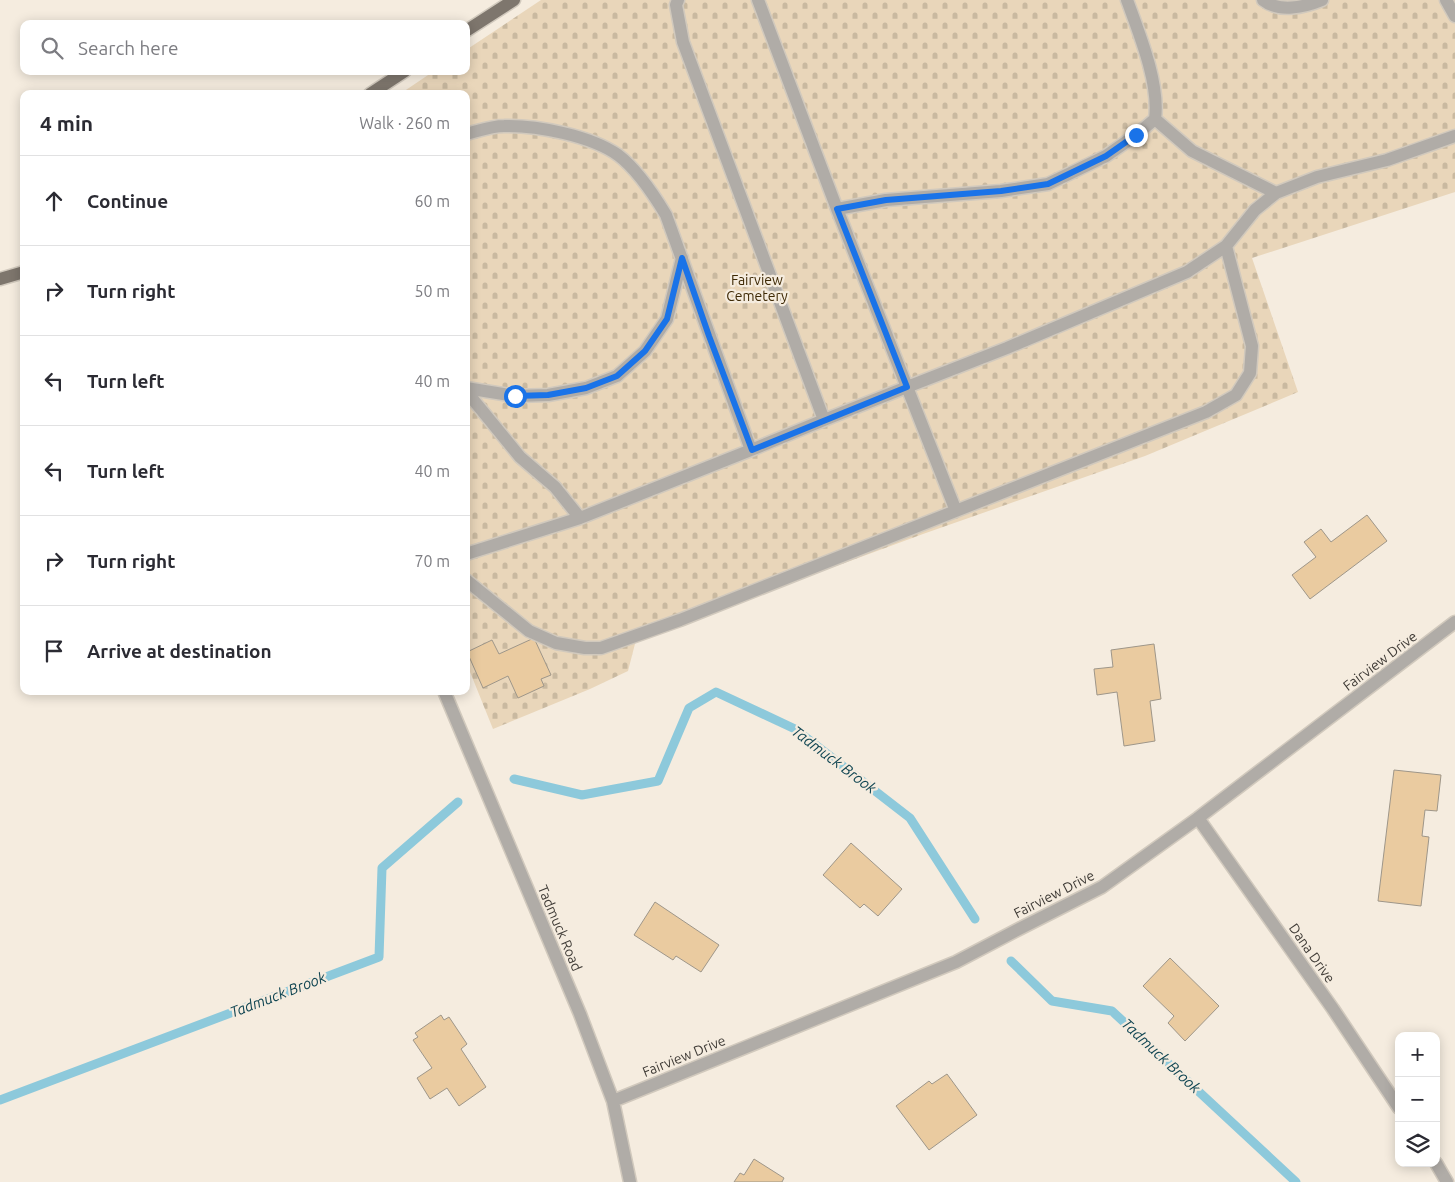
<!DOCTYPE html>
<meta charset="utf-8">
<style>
body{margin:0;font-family:Ubuntu,sans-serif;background:#f7f7f7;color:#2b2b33}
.controls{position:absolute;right:15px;bottom:15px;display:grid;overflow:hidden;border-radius:10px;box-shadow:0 2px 12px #0003}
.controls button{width:45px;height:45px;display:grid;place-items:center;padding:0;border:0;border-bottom:1px solid #e1e1e2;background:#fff;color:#2b2b33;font:25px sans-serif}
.stop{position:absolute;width:15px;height:15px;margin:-11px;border:4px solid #1a73e8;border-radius:50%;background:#fff}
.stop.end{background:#1a73e8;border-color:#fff;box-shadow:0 1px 5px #0008}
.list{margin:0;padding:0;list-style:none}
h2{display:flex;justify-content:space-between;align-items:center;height:65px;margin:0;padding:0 20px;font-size:21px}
h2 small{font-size:16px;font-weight:400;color:#7c7c81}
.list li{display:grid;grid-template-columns:32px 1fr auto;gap:15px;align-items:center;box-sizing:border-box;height:90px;padding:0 20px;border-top:1px solid #e1e1e2}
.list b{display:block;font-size:19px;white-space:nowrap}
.list em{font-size:16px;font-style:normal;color:#7c7c81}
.icon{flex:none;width:28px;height:28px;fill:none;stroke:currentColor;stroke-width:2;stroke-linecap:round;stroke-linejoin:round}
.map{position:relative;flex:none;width:1455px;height:1182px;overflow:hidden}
.search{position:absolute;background:#fff;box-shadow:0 2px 12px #0003;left:20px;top:20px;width:450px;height:55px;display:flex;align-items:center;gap:12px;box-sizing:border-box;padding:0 18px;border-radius:10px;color:#7c7c81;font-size:19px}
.panel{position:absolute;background:#fff;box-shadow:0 2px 12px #0003;left:20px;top:90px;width:450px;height:605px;border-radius:10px}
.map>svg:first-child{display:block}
</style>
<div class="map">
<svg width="1455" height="1182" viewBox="0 0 1455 1182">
<defs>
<pattern id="cemetery-stones" width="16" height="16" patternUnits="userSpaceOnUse" patternTransform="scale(1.25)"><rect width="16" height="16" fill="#e9d6ba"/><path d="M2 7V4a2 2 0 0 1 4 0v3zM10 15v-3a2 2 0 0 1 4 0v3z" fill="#c9b9a0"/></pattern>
</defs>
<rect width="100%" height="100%" fill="#f5ecdf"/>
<path fill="url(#cemetery-stones)" d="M 541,0 L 1455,0 L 1455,192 L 1252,258 L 1298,392 L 1145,456 L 923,534 L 636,640 L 628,671 L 590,689 L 493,729 L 466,662 L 466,94 L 400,94 L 434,71 L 466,71 L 466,50 Z"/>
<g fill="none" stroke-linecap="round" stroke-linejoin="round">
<path stroke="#8dc9db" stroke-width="9" d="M 514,779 L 582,795 L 658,781 L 689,708 L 716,692 L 795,729 L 910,818 L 975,919
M 1011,961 L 1052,1001 L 1112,1011 L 1296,1182
M 0,1100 L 379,957 L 382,868 L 458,802"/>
</g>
<path fill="#eacba0" stroke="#9e9689" d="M 1367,515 L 1387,541 L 1310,599 L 1292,575 L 1316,557 L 1304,542 L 1321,529 L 1331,542 Z
M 534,638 L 551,675 L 541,679 L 544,686 L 518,698 L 508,676 L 483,688 L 467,652 L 492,640 L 499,654 Z
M 1154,644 L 1161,699 L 1150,701 L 1155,741 L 1124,746 L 1117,692 L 1097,695 L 1094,669 L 1113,667 L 1111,650 Z
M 1394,770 L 1441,775 L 1437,811 L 1425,810 L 1422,836 L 1429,837 L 1421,906 L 1378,901 Z
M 851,843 L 902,889 L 878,916 L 864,904 L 860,908 L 823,875 Z
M 655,902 L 719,945 L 701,972 L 676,956 L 673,960 L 634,935 Z
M 1170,958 L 1219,1006 L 1185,1041 L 1168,1023 L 1174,1016 L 1143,986 Z
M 441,1015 L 444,1020 L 449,1017 L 467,1044 L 461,1049 L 486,1087 L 459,1106 L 447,1088 L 430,1099 L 417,1078 L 432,1068 L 413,1040 L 418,1037 L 415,1033 Z
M 947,1074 L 977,1115 L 929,1150 L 896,1106 L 929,1081 L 932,1084 Z
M 754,1159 L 784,1178 L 782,1182 L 734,1182 L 740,1173 L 744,1175 Z"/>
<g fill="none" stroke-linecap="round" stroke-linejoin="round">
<g stroke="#d1c9bd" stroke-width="15">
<path id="minor" d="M 678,0 L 676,5 L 683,42 L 824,420 L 751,450
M 758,0 L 837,209 L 886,200 L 1001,191 L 1048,184 L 1106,156 L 1136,135 L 1155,119 C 1160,84 1139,33 1127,0
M 1263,0 C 1279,13 1305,7 1322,0
M 1446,0 L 1455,16
M 1155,119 L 1192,151 L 1276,193
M 466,134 C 478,131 492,126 504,126 C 537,125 591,136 618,155 C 638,170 654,195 666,215 L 751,450 L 580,518 L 555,487 L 520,457 L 466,391
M 466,388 L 515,396 L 548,395 L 586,388 L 617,376 L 645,351 L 667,319 L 682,258
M 824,420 L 907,387 L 837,209
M 956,511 L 907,387 L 1007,348 L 1187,272 L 1226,246
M 466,554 L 580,518
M 466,580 L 529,631 L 556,643 L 585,648 L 601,648 L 680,620 L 1206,412 L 1236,395 L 1250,373 L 1252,346 L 1226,246 L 1255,210 L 1276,193 L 1317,177 L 1387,160 L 1455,136
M 444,691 L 580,1014 L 613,1101 L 630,1182
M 1198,818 L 1333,1009 L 1399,1108
M 613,1101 L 956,962 L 1019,929 L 1102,887 L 1198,818 L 1455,622
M 1436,1163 L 1447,1182"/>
</g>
<g stroke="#d1c9bd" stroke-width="15">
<path id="major" d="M 466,31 L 514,0
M 370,94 L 405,71
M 0,279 L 24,272"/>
</g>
<use href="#minor" stroke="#b0aca7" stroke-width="12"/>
<use href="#major" stroke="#7e766d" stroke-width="12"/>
</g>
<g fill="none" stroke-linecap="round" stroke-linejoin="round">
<path stroke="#1a73e8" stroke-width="6" d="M 515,396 L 548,395 L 586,388 L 617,376 L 645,351 L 667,319 L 682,258 L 709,336 L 752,450 L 907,387 L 837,209 L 886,200 L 1001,191 L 1048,184 L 1106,156 L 1136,135"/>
</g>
<g text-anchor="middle" stroke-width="4.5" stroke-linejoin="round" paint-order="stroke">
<g font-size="14" fill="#3e2905" stroke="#f5ecdf">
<text x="757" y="285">Fairview<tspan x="757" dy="16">Cemetery</tspan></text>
</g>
<g font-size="14" fill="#3f3b36" stroke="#f5ecdf">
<text transform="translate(1380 661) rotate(-37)" y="5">Fairview Drive</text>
<text transform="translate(1054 894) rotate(-27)" y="5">Fairview Drive</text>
<text transform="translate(560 928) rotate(67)" y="5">Tadmuck Road</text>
<text transform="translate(1312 953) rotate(55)" y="5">Dana Drive</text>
<text transform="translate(684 1056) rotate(-22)" y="5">Fairview Drive</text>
</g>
<g font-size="15" font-style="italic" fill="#104552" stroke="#f5ecdf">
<text transform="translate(834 760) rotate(37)" y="5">Tadmuck Brook</text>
<text transform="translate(278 995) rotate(-21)" y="5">Tadmuck Brook</text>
<text transform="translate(1161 1056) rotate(43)" y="5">Tadmuck Brook</text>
</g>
</g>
</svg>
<div class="controls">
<button>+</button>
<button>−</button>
<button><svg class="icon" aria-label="layers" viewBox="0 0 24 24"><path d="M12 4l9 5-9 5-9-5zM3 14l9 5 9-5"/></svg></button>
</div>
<div class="stop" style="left:515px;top:396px"></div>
<div class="stop end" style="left:1136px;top:135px"></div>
<div class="search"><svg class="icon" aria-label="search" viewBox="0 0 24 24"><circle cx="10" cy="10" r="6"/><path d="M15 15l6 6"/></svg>Search here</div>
<section class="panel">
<h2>4 min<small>Walk · 260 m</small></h2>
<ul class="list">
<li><svg class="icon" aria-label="ahead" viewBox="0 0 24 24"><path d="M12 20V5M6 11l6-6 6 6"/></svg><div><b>Continue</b></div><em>60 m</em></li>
<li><svg class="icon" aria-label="right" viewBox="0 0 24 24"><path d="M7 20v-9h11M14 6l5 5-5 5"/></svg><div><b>Turn right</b></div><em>50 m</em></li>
<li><svg class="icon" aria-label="left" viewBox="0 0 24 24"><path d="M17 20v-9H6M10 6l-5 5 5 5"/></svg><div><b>Turn left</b></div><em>40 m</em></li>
<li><svg class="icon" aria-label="left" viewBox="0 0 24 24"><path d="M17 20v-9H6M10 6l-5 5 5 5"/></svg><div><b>Turn left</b></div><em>40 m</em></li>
<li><svg class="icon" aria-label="right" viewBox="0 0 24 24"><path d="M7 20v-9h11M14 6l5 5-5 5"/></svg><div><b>Turn right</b></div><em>70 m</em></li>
<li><svg class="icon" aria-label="arrive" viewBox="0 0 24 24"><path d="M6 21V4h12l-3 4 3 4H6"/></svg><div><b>Arrive at destination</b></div></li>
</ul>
</section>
</div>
